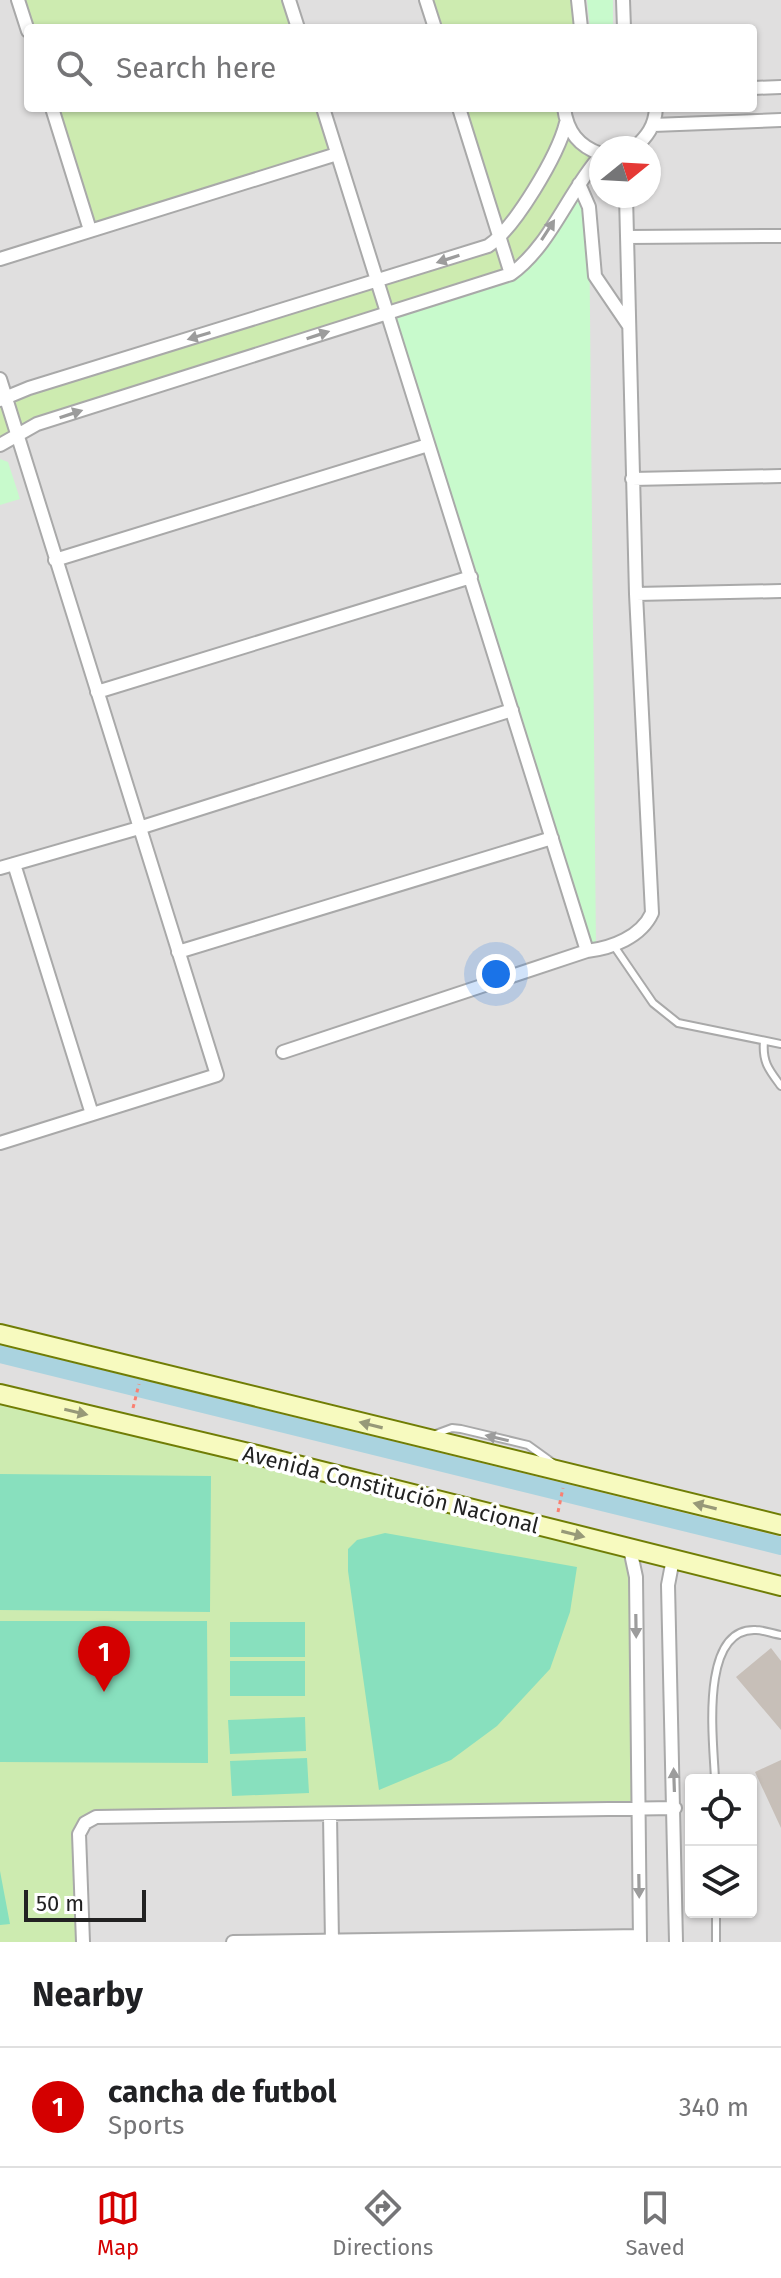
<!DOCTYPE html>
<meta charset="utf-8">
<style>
body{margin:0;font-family:"Fira Sans",sans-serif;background:#f2f2f2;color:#202124}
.controls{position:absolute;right:24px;bottom:24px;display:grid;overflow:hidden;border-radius:8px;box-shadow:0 2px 6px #0004}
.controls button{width:72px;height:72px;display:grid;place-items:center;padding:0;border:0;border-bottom:2px solid #e0e0e0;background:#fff;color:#202124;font:40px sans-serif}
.compass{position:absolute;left:589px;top:136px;width:72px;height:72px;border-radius:50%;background:#fff;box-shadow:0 2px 6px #0004;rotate:72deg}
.scale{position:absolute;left:24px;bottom:20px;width:122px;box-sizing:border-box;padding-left:8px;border:4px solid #222;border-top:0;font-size:22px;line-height:28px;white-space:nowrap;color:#222;-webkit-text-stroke:6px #fff;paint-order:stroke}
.you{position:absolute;left:496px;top:974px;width:28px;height:28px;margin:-20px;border:6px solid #fff;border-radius:50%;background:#1a73e8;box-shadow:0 0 0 12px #1a73e833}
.badge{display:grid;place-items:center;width:52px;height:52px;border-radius:50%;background:#d40000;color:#fff;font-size:26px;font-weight:700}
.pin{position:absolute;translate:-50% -66px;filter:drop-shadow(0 2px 4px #0008)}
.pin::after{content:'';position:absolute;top:42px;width:28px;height:24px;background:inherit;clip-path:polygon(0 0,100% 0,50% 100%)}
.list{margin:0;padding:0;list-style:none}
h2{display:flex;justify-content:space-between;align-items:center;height:104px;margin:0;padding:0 32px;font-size:34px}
h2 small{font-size:26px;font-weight:400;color:#757577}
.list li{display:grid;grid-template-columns:52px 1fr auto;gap:24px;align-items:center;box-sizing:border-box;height:120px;padding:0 32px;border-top:2px solid #e0e0e0}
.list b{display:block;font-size:30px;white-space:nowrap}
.list p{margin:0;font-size:26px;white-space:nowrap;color:#757577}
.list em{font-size:26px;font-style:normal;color:#757577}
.icon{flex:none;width:44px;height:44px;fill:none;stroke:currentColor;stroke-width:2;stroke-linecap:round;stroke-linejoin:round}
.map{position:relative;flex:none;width:781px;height:1942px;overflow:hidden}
.search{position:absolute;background:#fff;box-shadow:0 2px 6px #0004;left:24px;right:24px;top:24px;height:88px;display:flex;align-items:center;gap:20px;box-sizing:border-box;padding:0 28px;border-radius:8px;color:#757577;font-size:30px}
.sheet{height:224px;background:#fff}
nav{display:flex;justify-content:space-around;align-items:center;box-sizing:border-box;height:112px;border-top:2px solid #e0e0e0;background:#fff;font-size:22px;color:#757577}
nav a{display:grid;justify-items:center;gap:4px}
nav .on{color:#d40000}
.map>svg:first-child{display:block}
</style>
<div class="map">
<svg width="781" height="1942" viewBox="0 0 781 1942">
<rect width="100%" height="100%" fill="#f2efe9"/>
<path fill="#e0dfdf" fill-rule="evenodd" d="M 0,0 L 781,0 L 781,1942 L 0,1942 ZM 28,28 L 753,28 L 753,108 L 28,108 ZM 601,148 L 649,148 L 649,196 L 601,196 ZM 691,1780 L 751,1780 L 751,1912 L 691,1912 Z"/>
<path fill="#cdebb0" d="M 18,0 L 289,0 L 297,28 L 28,28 Z
M 425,0 L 575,0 L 579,28 L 434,28 Z
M 52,108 L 323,108 L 337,154 L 90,230 Z
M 458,108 L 566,108 L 566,123 L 601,153 L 511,274 L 37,424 L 0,445 L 0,400 L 495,241 Z
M 0,1397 L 630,1549 L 638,1810 L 90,1820 L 79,1834 L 81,1942 L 0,1942 Z"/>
<path fill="#c8facc" d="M 587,0 L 613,0 L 613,28 L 590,28 Z
M 583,178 L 589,207 L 596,950 L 587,951 L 387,313 L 511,274 Z
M 0,459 L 8,462 L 20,499 L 0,505 Z"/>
<path fill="#88e0be" d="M 0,1474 L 211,1476 L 210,1612 L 0,1610 Z
M 385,1533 L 577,1567 L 570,1612 L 550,1669 L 497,1726 L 451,1760 L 379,1790 L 348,1571 L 348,1549 L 357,1540 Z
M 0,1621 L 207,1621 L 208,1763 L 0,1762 Z
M 230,1622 L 305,1622 L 305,1657 L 230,1657 Z
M 230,1661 L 305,1661 L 305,1696 L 230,1696 Z
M 305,1717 L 306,1751 L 230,1754 L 228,1720 Z
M 307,1758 L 309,1793 L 232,1796 L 230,1761 Z
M 0,1871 L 10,1924 L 0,1925 Z"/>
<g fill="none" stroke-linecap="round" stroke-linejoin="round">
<path stroke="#aad3df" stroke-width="18" d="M 0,1354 L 781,1546"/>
</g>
<path fill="#c7bfb8" d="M 771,1648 L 781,1661 L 781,1730 L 736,1677 Z
M 781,1760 L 781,1828 L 755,1772 Z"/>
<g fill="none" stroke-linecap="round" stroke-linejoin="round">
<g stroke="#a9a9a9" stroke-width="10">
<path id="lane" d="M 614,946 L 653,1003 L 678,1023 L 781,1044
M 764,1041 C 762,1062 769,1070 781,1086
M 433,1435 L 452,1428 L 461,1429 L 528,1445 L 553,1463
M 715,1780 C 714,1745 698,1627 756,1630 C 764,1630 773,1634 781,1635
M 716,1912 L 716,1942"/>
</g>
<g stroke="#a9a9a9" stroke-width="16">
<path id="street" d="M 18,0 L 28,31
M 289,0 L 298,28
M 426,0 L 435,28
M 578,0 L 581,28
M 623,0 L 624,28
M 753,88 L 781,87
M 52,108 L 90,230
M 323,108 L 587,951 C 612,948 641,937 652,913 L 636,594 L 626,196
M 459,108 L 511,274
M 564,108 C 567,131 578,146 601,154
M 653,125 L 781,120
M 634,148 C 647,137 655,126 656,108
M 579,184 L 589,207 L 595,276 L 629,326
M 627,237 L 781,236
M 0,259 L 337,154
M 0,379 L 217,1075 L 0,1143
M 0,400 L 29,388 L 488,246 C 515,228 558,155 566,123
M 0,445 L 37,424 L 511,274 C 551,245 568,192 601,155
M 632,479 L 781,476
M 55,560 L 428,445
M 636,594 L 781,591
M 97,692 L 471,577
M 14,864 L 92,1114
M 0,868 L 139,828 L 512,710
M 178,952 L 552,838
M 283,1052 L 587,951
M 630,1549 L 636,1577 L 640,1941
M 673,1559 L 668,1585 L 676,1942
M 330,1815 L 332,1942
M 83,1942 L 79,1834 L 85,1823 L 96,1817 L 675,1808
M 233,1942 L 640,1936"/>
</g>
<g stroke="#707d05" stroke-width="22">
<path id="secondary" d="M 0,1334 L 781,1525
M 0,1394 L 257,1455 L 781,1586"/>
</g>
<path stroke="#fa8072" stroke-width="3" stroke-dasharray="4 4" stroke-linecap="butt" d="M 133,1408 L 139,1384
M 558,1512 L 563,1488"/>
<use href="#lane" stroke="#fff" stroke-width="6"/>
<use href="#street" stroke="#fff" stroke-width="12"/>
<use href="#secondary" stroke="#f7fabf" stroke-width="18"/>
</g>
<defs><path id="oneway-solid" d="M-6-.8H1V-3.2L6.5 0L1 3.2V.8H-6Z" transform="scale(2)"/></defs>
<g fill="#9c9c9c">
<use href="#oneway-solid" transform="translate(548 230) rotate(-57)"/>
<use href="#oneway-solid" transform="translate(448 259) rotate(162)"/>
<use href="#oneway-solid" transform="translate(318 335) rotate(-18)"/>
<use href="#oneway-solid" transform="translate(199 336) rotate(163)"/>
<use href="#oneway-solid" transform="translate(71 414) rotate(-18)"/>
<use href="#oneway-solid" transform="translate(497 1438) rotate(-167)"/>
<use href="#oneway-solid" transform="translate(636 1626) rotate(89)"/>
<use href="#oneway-solid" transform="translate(674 1780) rotate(-92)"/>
<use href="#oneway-solid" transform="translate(639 1886) rotate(89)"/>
</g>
<g fill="#979978">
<use href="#oneway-solid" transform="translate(76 1412) rotate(13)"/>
<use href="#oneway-solid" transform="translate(371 1425) rotate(-166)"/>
<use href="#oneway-solid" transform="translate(705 1506) rotate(-166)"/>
<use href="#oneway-solid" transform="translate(573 1534) rotate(14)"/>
</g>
<g text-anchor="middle" stroke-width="7" stroke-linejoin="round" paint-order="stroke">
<g font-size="22" fill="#222" stroke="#fff">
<text transform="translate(391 1489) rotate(14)" y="8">Avenida Constitución Nacional</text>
</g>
</g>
</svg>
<div class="controls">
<button><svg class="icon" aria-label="locate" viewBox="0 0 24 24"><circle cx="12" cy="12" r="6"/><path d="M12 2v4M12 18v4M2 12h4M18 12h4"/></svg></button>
<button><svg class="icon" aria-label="layers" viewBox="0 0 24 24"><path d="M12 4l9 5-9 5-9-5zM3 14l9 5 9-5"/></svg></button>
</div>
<svg class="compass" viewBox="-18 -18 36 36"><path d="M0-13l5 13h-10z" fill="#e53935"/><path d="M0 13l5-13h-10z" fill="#757577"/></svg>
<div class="scale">50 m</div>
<div class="you"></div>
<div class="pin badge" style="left:104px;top:1692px">1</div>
<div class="search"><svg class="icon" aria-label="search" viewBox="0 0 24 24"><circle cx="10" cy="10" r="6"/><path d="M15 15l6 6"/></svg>Search here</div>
</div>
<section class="sheet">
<h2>Nearby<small></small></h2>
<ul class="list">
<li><span class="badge">1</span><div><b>cancha de futbol</b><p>Sports</p></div><em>340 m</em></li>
</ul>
</section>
<nav>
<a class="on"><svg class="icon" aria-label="map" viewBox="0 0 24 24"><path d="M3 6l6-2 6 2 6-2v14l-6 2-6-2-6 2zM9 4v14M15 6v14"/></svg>Map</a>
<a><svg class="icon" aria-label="directions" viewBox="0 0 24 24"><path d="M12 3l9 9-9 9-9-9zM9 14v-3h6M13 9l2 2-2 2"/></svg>Directions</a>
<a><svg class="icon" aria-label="saved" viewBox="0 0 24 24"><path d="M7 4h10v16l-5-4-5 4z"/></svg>Saved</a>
</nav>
